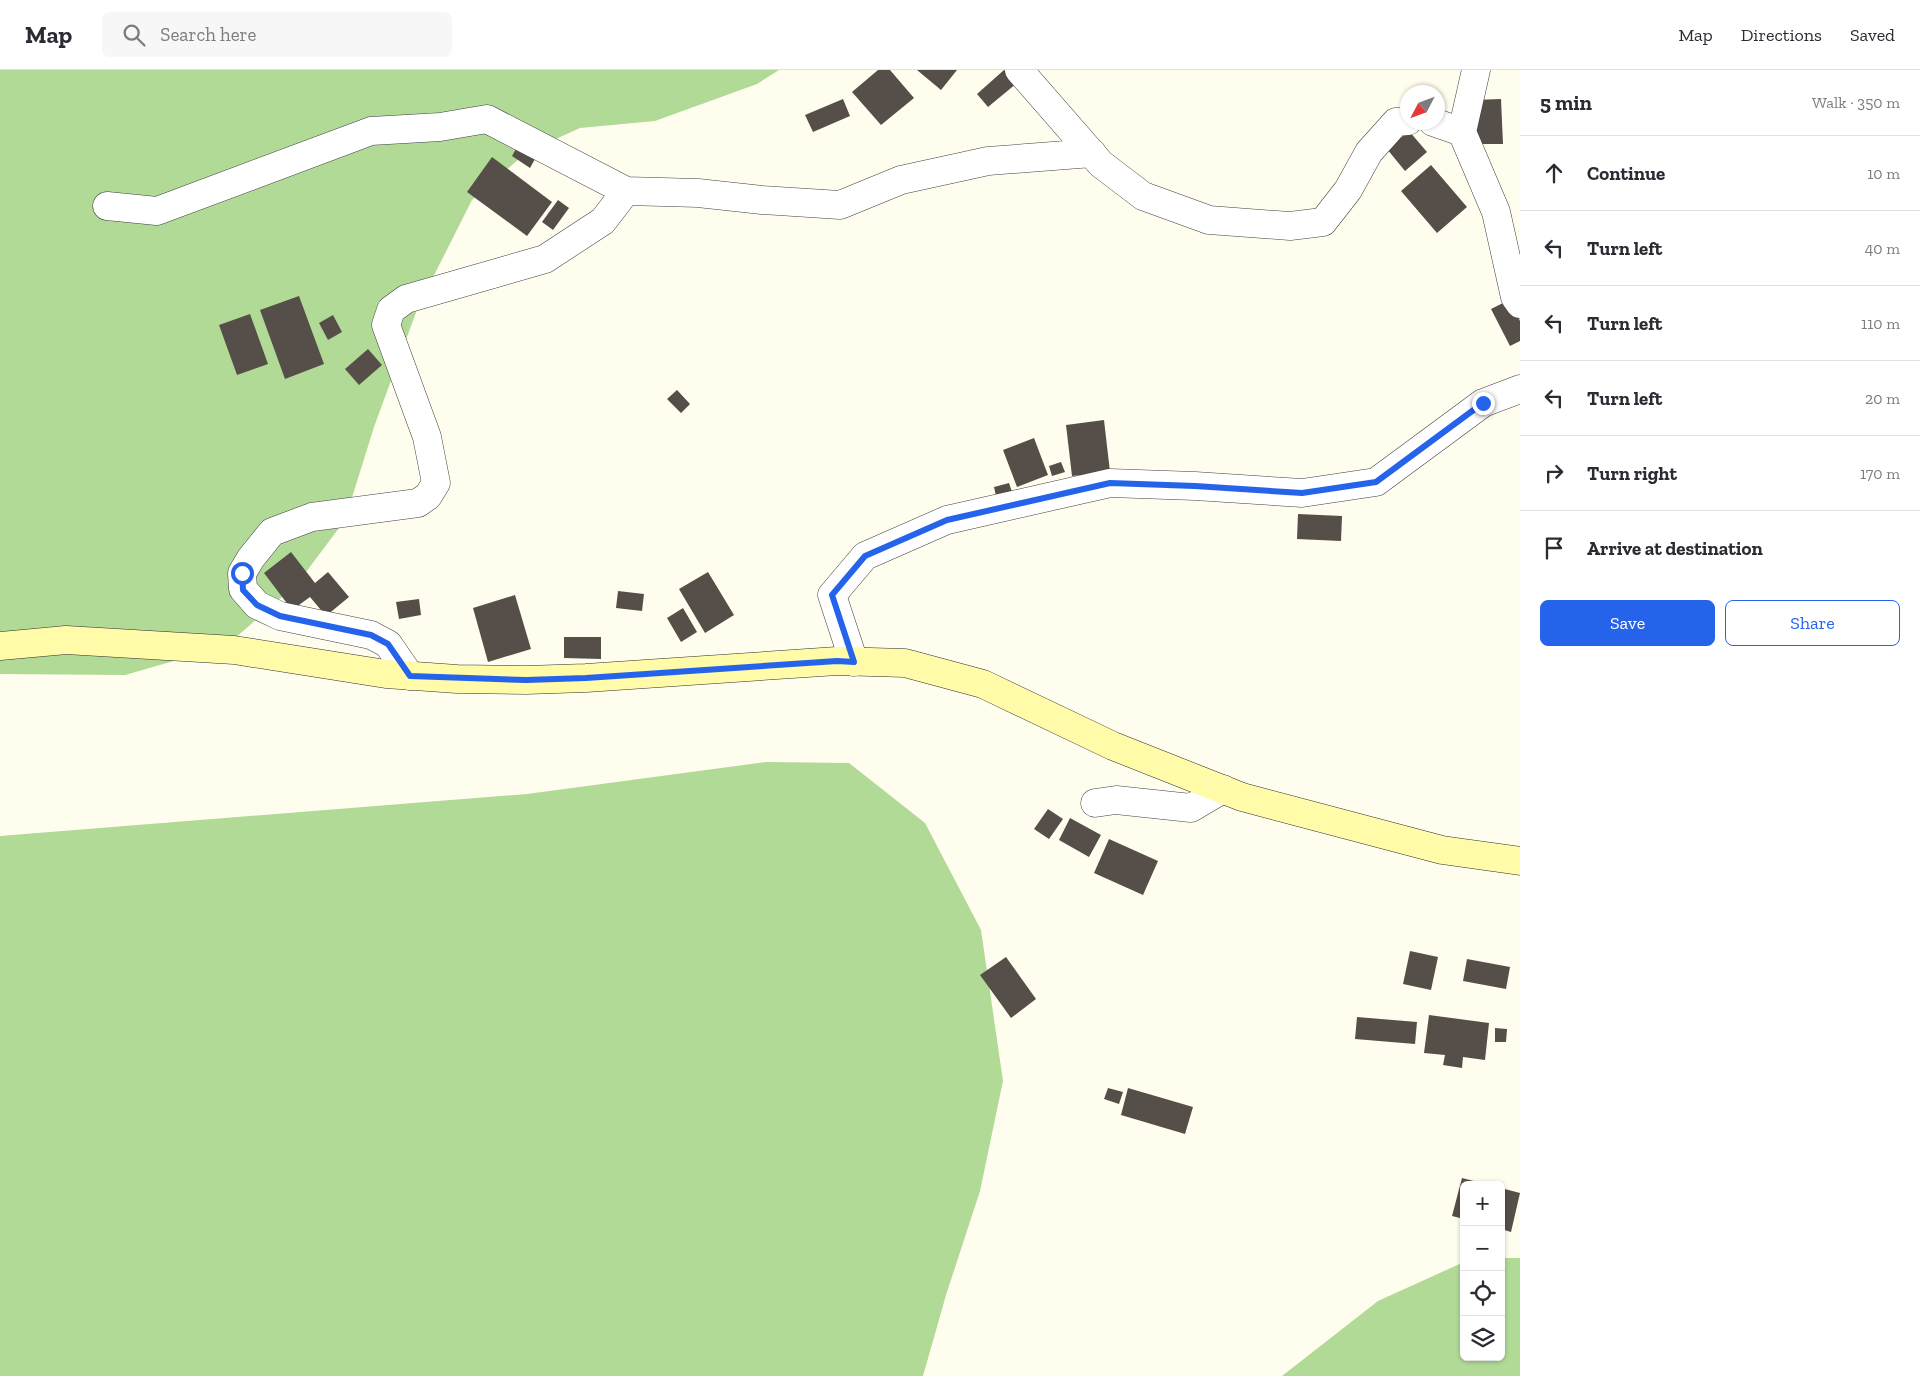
<!DOCTYPE html>
<meta charset="utf-8">
<style>
body{margin:0;font-family:"Zilla Slab",serif;background:#f7f7f7;color:#2b2b33}
.controls{position:absolute;right:15px;bottom:15px;display:grid;overflow:hidden;border-radius:8px;box-shadow:0 1px 4px #0004}
.controls button{width:45px;height:45px;display:grid;place-items:center;padding:0;border:0;border-bottom:1px solid #e1e1e2;background:#fff;color:#2b2b33;font:25px sans-serif}
.compass{position:absolute;left:1400px;top:15px;width:45px;height:45px;border-radius:50%;background:#fff;box-shadow:0 1px 4px #0004;rotate:229deg}
.stop{position:absolute;width:15px;height:15px;margin:-11px;border:4px solid #2563eb;border-radius:50%;background:#fff}
.stop.end{background:#2563eb;border-color:#fff;box-shadow:0 1px 5px #0008}
.list{margin:0;padding:0;list-style:none}
h2{display:flex;justify-content:space-between;align-items:center;height:65px;margin:0;padding:0 20px;font-size:21px}
h2 small{font-size:16px;font-weight:400;color:#7c7c81}
.list li{display:grid;grid-template-columns:32px 1fr auto;gap:15px;align-items:center;box-sizing:border-box;height:75px;padding:0 20px;border-top:1px solid #e1e1e2}
.list b{display:block;font-size:19px;white-space:nowrap}
.list em{font-size:16px;font-style:normal;color:#7c7c81}
.actions{display:flex;gap:10px;padding:15px 20px}
.actions a{flex:1;padding:11px 0;border:1px solid #2563eb;border-radius:8px;text-align:center;font-size:18px;color:#2563eb}
.actions .main{background:#2563eb;color:#fff}
.icon{flex:none;width:28px;height:28px;fill:none;stroke:currentColor;stroke-width:2;stroke-linecap:round;stroke-linejoin:round}
.map{position:relative;flex:none;width:1520px;height:1306px;overflow:hidden}
header{display:flex;align-items:center;gap:30px;box-sizing:border-box;height:70px;padding:0 25px;background:#fff;border-bottom:1px solid #e1e1e2}
header strong{font-size:24px}
nav{display:flex;gap:28px;margin-inline-start:auto;font-size:18px}
.search{width:350px;height:45px;background:#f7f7f7;display:flex;align-items:center;gap:12px;box-sizing:border-box;padding:0 18px;border-radius:8px;color:#7c7c81;font-size:19px}
main{display:flex}
aside{flex:1;background:#fff}
.map>svg:first-child{display:block}
</style>
<header>
<strong>Map</strong>
<div class="search"><svg class="icon" aria-label="search" viewBox="0 0 24 24"><circle cx="10" cy="10" r="6"/><path d="M15 15l6 6"/></svg>Search here</div>
<nav><a>Map</a><a>Directions</a><a>Saved</a></nav>
</header>
<main>
<div class="map">
<svg width="1520" height="1306" viewBox="0 0 1520 1306">
<rect width="100%" height="100%" fill="#fffded"/>
<path fill="#b0da96" d="M 0,0 L 779,0 L 757,14 L 655,51 L 580,58 L 527,82 L 472,130 L 418,237 L 374,357 L 345,450 L 297,514 L 226,576 L 125,605 L 0,604 Z
M 766,692 L 849,693 L 925,753 L 981,860 L 1003,1011 L 980,1121 L 946,1225 L 923,1306 L 0,1306 L 0,766 L 527,724 Z
M 1501,1188 L 1520,1188 L 1520,1306 L 1282,1306 L 1378,1231 L 1464,1192 L 1464,1287 L 1501,1287 Z"/>
<path fill="#564f49" d="M 878,0 L 890,0 L 914,28 L 881,55 L 852,22 Z
M 917,0 L 957,0 L 941,20 Z
M 1004,0 L 1017,13 L 988,37 L 977,24 Z
M 843,29 L 850,46 L 813,62 L 805,45 Z
M 1501,29 L 1503,74 L 1475,74 L 1474,30 Z
M 1409,61 L 1427,82 L 1405,101 L 1387,79 Z
M 517,77 L 535,89 L 530,98 L 512,86 Z
M 492,87 L 552,132 L 527,166 L 467,122 Z
M 1431,95 L 1467,137 L 1437,163 L 1401,121 Z
M 558,130 L 569,138 L 553,160 L 542,152 Z
M 299,226 L 324,294 L 285,309 L 260,240 Z
M 1509,230 L 1520,251 L 1520,271 L 1510,276 L 1491,239 Z
M 250,244 L 268,294 L 237,305 L 219,255 Z
M 333,245 L 342,262 L 328,270 L 319,253 Z
M 368,279 L 382,295 L 359,315 L 345,299 Z
M 677,320 L 690,334 L 681,343 L 667,329 Z
M 1104,350 L 1110,402 L 1072,406 L 1066,355 Z
M 1034,368 L 1048,405 L 1017,417 L 1003,380 Z
M 1061,392 L 1065,402 L 1052,406 L 1049,396 Z
M 1009,413 L 1012,422 L 996,426 L 994,417 Z
M 1298,444 L 1342,446 L 1341,471 L 1297,469 Z
M 291,482 L 315,513 L 328,502 L 349,527 L 326,546 L 310,527 L 292,540 L 264,503 Z
M 708,502 L 734,545 L 705,563 L 679,519 Z
M 618,521 L 644,524 L 642,541 L 616,538 Z
M 515,525 L 531,579 L 488,592 L 473,538 Z
M 419,529 L 421,545 L 399,549 L 396,532 Z
M 683,538 L 697,562 L 681,572 L 667,548 Z
M 564,567 L 601,567 L 601,589 L 564,588 Z
M 1048,739 L 1063,749 L 1049,769 L 1034,759 Z
M 1070,748 L 1101,765 L 1089,787 L 1059,770 Z
M 1109,769 L 1158,791 L 1143,825 L 1094,803 Z
M 1410,881 L 1438,887 L 1431,920 L 1403,914 Z
M 1006,887 L 1036,929 L 1011,948 L 980,905 Z
M 1467,889 L 1510,897 L 1506,919 L 1463,911 Z
M 1429,945 L 1489,953 L 1485,990 L 1463,987 L 1462,998 L 1443,995 L 1445,985 L 1424,983 Z
M 1357,947 L 1417,952 L 1415,974 L 1355,969 Z
M 1495,958 L 1507,959 L 1506,972 L 1495,972 Z
M 1108,1018 L 1123,1022 L 1119,1034 L 1104,1029 Z
M 1128,1018 L 1193,1037 L 1185,1064 L 1121,1045 Z
M 1462,1108 L 1485,1114 L 1464,1115 L 1464,1149 L 1452,1146 Z
M 1501,1118 L 1520,1123 L 1511,1162 L 1501,1159 Z"/>
<g fill="none" stroke-linecap="round" stroke-linejoin="round">
<g stroke="#404040" stroke-width="29">
<path id="street" d="M 1019,0 L 1101,94 L 1143,126 L 1209,150 L 1290,156 L 1323,152 L 1348,120 L 1369,82 L 1396,52 L 1408,51
M 1476,0 L 1462,62 L 1496,142 L 1515,227 L 1520,234
M 1433,52 L 1462,62
M 107,136 L 157,141 L 371,61 L 440,57 L 487,49 L 626,121 L 698,123 L 762,130 L 840,135 L 901,110 L 988,91 L 1092,83
M 854,592 L 832,525 L 865,486 L 947,450 L 1110,413 L 1195,416 L 1302,423 L 1376,412 L 1483,333 L 1520,319
M 410,606 L 388,574 L 371,565 L 280,546 L 257,535 L 243,519 L 242,503 L 251,488 L 272,462 L 312,447 L 418,433 L 428,426 L 436,413 L 427,367 L 386,255 L 391,240 L 406,229 L 545,189 L 603,151 L 626,121
M 1095,733 L 1116,730 L 1191,738 L 1223,719"/>
</g>
<g stroke="#2f2f2f" stroke-width="29">
<path id="secondary" d="M 0,576 L 66,570 L 234,580 L 386,604 L 457,609 L 526,610 L 586,608 L 837,591 L 905,593 L 983,614 L 1113,676 L 1242,727 L 1442,780 L 1520,791"/>
</g>
<use href="#street" stroke="#fff" stroke-width="28"/>
<use href="#secondary" stroke="#fffba8" stroke-width="28"/>
</g>
<g fill="none" stroke-linecap="round" stroke-linejoin="round">
<path stroke="#2563eb" stroke-width="6" d="M 242,503 L 243,520 L 257,535 L 280,546 L 371,565 L 388,574 L 410,606 L 526,610 L 586,608 L 837,591 L 854,592 L 832,525 L 865,486 L 947,450 L 1110,413 L 1195,416 L 1302,423 L 1376,412 L 1483,333"/>
</g>
</svg>
<div class="controls">
<button>+</button>
<button>−</button>
<button><svg class="icon" aria-label="locate" viewBox="0 0 24 24"><circle cx="12" cy="12" r="6"/><path d="M12 2v4M12 18v4M2 12h4M18 12h4"/></svg></button>
<button><svg class="icon" aria-label="layers" viewBox="0 0 24 24"><path d="M12 4l9 5-9 5-9-5zM3 14l9 5 9-5"/></svg></button>
</div>
<svg class="compass" viewBox="-18 -18 36 36"><path d="M0-13l5 13h-10z" fill="#e53935"/><path d="M0 13l5-13h-10z" fill="#7c7c81"/></svg>
<div class="stop" style="left:242px;top:503px"></div>
<div class="stop end" style="left:1483px;top:333px"></div>
</div>
<aside>
<h2>5 min<small>Walk · 350 m</small></h2>
<ul class="list">
<li><svg class="icon" aria-label="ahead" viewBox="0 0 24 24"><path d="M12 20V5M6 11l6-6 6 6"/></svg><div><b>Continue</b></div><em>10 m</em></li>
<li><svg class="icon" aria-label="left" viewBox="0 0 24 24"><path d="M17 20v-9H6M10 6l-5 5 5 5"/></svg><div><b>Turn left</b></div><em>40 m</em></li>
<li><svg class="icon" aria-label="left" viewBox="0 0 24 24"><path d="M17 20v-9H6M10 6l-5 5 5 5"/></svg><div><b>Turn left</b></div><em>110 m</em></li>
<li><svg class="icon" aria-label="left" viewBox="0 0 24 24"><path d="M17 20v-9H6M10 6l-5 5 5 5"/></svg><div><b>Turn left</b></div><em>20 m</em></li>
<li><svg class="icon" aria-label="right" viewBox="0 0 24 24"><path d="M7 20v-9h11M14 6l5 5-5 5"/></svg><div><b>Turn right</b></div><em>170 m</em></li>
<li><svg class="icon" aria-label="arrive" viewBox="0 0 24 24"><path d="M6 21V4h12l-3 4 3 4H6"/></svg><div><b>Arrive at destination</b></div></li>
</ul>
<div class="actions"><a class="main">Save</a><a>Share</a></div>
</aside>
</main>
